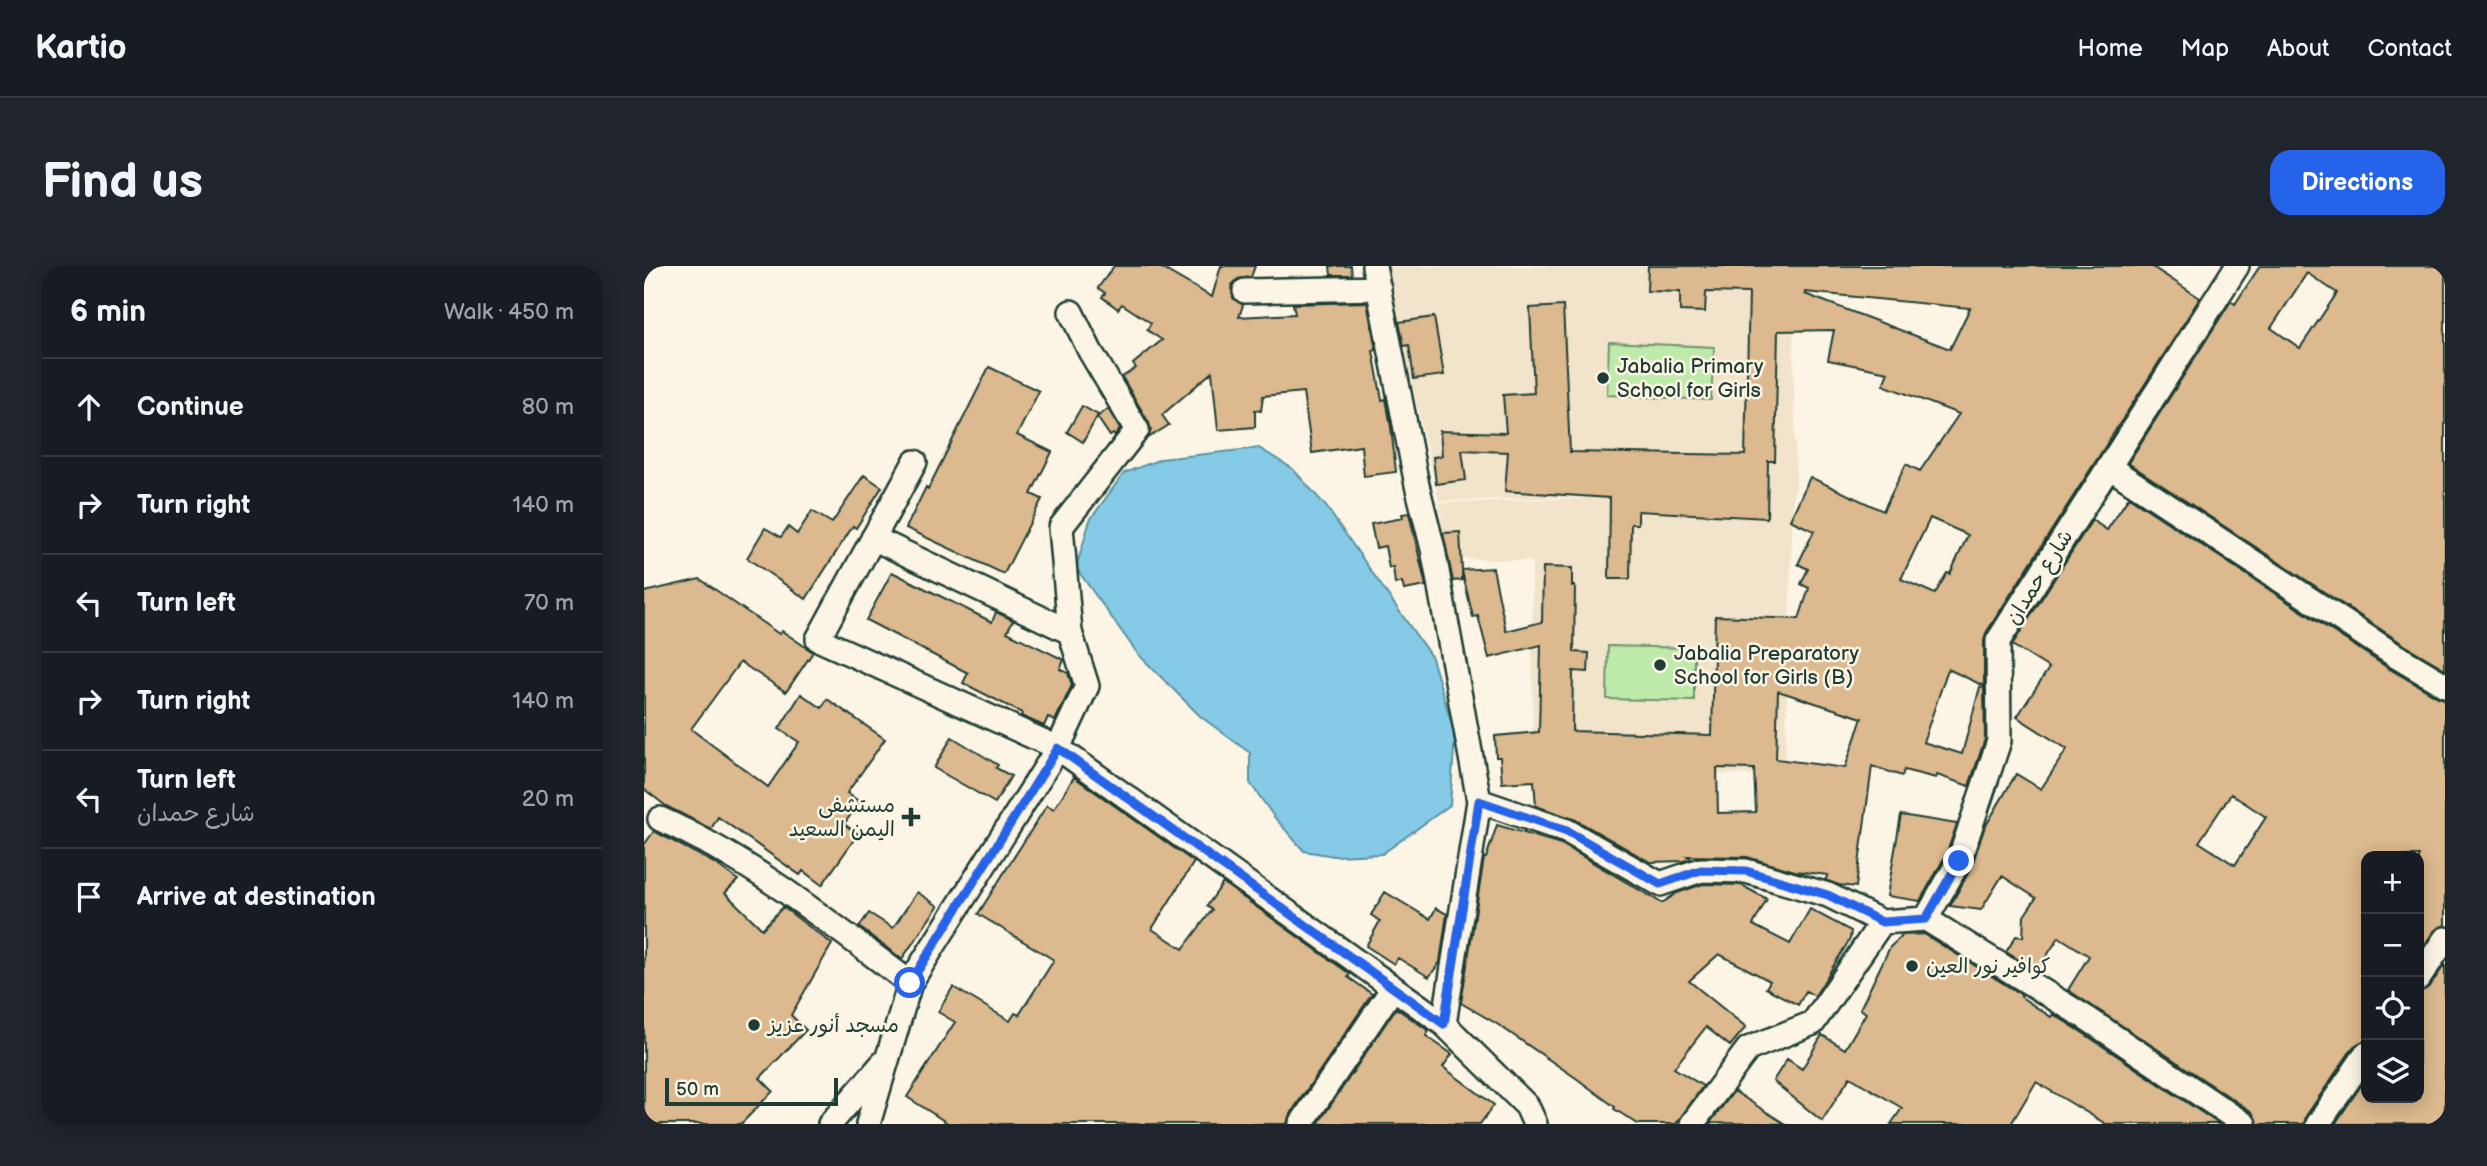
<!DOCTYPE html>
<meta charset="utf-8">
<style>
body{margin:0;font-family:"Balsamiq Sans","Playpen Sans Arabic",sans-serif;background:#20242c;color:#f1f3f6}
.controls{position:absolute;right:21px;bottom:21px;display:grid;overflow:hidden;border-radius:14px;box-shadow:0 4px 18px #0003}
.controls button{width:63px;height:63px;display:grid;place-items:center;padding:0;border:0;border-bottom:2px solid #363941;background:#171b24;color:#f1f3f6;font:35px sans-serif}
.scale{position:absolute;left:21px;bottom:18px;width:173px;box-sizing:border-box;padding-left:7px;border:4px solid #1f3d34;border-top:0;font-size:19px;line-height:24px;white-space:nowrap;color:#1f3d34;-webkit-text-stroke:5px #fcf5e5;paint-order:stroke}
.stop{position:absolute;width:21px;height:21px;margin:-16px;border:5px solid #2563eb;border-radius:50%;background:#fff}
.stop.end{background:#2563eb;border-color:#fff;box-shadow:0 2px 7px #0008}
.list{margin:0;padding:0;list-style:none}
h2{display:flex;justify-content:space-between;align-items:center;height:91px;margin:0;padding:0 28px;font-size:30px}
h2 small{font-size:23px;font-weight:400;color:#9ea1a6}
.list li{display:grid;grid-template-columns:46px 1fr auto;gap:21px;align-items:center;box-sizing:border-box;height:98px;padding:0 28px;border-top:2px solid #363941}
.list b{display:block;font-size:26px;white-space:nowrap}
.list p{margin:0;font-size:23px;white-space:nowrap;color:#9ea1a6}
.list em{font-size:23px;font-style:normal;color:#9ea1a6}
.icon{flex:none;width:38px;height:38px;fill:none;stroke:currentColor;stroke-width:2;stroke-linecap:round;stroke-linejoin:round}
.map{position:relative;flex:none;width:1801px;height:858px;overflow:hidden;border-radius:21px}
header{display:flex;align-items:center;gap:42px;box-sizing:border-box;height:98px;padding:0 35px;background:#171b24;border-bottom:2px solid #363941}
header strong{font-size:33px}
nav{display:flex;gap:38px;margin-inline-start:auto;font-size:24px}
.intro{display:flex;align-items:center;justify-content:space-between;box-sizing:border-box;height:168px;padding:0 42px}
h1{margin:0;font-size:49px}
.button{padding:18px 32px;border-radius:21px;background:#2563eb;color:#fff;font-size:24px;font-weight:700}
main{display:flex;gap:42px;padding:0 42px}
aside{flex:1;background:#171b24;border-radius:21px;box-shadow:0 4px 18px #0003}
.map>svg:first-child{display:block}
</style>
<header>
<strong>Kartio</strong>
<nav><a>Home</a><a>Map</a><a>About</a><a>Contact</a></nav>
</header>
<div class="intro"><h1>Find us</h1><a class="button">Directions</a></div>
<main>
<aside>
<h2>6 min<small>Walk · 450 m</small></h2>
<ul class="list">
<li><svg class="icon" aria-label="ahead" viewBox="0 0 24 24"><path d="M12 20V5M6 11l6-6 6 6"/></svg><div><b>Continue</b></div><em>80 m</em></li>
<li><svg class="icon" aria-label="right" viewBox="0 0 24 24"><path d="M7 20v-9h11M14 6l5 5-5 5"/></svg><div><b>Turn right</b></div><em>140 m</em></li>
<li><svg class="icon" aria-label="left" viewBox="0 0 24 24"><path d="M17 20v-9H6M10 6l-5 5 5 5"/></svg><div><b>Turn left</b></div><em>70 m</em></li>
<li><svg class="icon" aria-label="right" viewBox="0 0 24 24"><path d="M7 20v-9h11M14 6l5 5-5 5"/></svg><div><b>Turn right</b></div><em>140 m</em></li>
<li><svg class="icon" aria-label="left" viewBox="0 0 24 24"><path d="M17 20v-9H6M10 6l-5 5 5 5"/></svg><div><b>Turn left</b><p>شارع حمدان</p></div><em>20 m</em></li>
<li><svg class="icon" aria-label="arrive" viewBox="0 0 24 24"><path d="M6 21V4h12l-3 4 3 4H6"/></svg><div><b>Arrive at destination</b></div></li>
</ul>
</aside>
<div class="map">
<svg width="1801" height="858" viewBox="0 0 1801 858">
<rect width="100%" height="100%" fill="#fcf5e5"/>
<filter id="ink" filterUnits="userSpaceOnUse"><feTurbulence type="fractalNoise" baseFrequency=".0143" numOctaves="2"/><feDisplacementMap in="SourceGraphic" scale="14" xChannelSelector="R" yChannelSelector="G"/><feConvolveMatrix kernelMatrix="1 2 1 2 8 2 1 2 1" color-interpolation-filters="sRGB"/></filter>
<g filter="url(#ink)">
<path fill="#f2e3cb" d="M 741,0 L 1148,0 L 1152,225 L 1149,225 L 1141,510 L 889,502 L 888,295 L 803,292 L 795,237 L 1137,225 L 795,235 Z"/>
<path fill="#beeba9" stroke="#6e946e" stroke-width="2" d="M 965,76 L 1070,81 L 1067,134 L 963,129 Z
M 964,380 L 1050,382 L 1050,435 L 963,433 Z"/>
<path fill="#85cae7" stroke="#5c929f" stroke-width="2" d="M 615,182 L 649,203 L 681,239 L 788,392 L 811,469 L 806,539 L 738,588 L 690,590 L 660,585 L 631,552 L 606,517 L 606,487 L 556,450 L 494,388 L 432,302 L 446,254 L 480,207 L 517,193 Z"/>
<path fill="#dcb98e" stroke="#1f3d34" stroke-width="2" fill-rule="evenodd" d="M 470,0 L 514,0 L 568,31 L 577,0 L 611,0 L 607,11 L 594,13 L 588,19 L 589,32 L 599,39 L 595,51 L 651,48 L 649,38 L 723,36 L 732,84 L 729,85 L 738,134 L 742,133 L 747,161 L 752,206 L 720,210 L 717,180 L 668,187 L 659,126 L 619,130 L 617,145 L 611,144 L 611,161 L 574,164 L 568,106 L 518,149 L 525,159 L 504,172 L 507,164 L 505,157 L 478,111 L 492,102 L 489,98 L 518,74 L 503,64 L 507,57 L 478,38 L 474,43 L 458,31 L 461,27 L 454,22 Z
M 686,0 L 707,0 L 708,9 L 687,9 Z
M 1004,0 L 1507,0 L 1556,32 L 1342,367 L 1340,375 L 1340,420 L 1304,403 L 1279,476 L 1318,488 L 1336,421 L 1340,422 L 1341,473 L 1325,520 L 1293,509 L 1292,512 L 1260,504 L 1258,510 L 1228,500 L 1212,621 L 1195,619 L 1181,614 L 1184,609 L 1151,605 L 1103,591 L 1043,590 L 1047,593 L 1039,595 L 1006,596 L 930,553 L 892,540 L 890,515 L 858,517 L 856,491 L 852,491 L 851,470 L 895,466 L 897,379 L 845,392 L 834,350 L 829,351 L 818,305 L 818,314 L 809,315 L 799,267 L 816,266 L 818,304 L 849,302 L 862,365 L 898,356 L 899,301 L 928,302 L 928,320 L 931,320 L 930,386 L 945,387 L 944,406 L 929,405 L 928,465 L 1068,469 L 1071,350 L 1155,353 L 1165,322 L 1157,318 L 1164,303 L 1154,298 L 1170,265 L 1146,254 L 1166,211 L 1239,245 L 1262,198 L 1276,205 L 1315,148 L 1239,119 L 1244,106 L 1184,94 L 1190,64 L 1134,65 L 1131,195 L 1124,195 L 1123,252 L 994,245 L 994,258 L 987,258 L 986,313 L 965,313 L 966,232 L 861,225 L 864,186 L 818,184 L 822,214 L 792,218 L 789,191 L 798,190 L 796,165 L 862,167 L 859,129 L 890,127 L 886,42 L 919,40 L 926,186 L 1101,189 L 1105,27 L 1062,26 L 1061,46 L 1036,45 L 1036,26 L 1003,25 ZM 1161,26 L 1326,42 L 1306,83 L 1161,28 ZM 1286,252 L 1324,269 L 1306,308 L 1303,307 L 1291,328 L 1257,313 ZM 1134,425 L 1218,452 L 1201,502 L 1132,493 ZM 1073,502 L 1110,503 L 1112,546 L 1074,547 Z
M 1616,0 L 1801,0 L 1801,403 L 1759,378 L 1484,197 L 1587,35 L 1591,38 ZM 1663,7 L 1693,27 L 1656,82 L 1627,62 Z
M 790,51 L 800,109 L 770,113 L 765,79 L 760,80 L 755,56 Z
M 345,101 L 395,125 L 373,169 L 408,186 L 387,228 L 398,233 L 360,308 L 262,262 L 282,221 L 284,223 Z
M 438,140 L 454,149 L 439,176 L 423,166 Z
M 464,143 L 476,163 L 471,170 L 469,168 L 466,170 L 453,151 Z
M 220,209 L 238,221 L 212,262 L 209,260 L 162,333 L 103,292 L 121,262 L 137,271 L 144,261 L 153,268 L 168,245 L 188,257 Z
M 1485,231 L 1744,402 L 1794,431 L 1801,433 L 1801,659 L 1790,665 L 1775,687 L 1775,590 L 1722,590 L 1722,774 L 1710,780 L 1662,850 L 1660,858 L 1614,858 L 1608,846 L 1424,724 L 1445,690 L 1415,671 L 1393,705 L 1362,686 L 1372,670 L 1379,671 L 1380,650 L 1392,632 L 1358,610 L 1337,644 L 1306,640 L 1327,602 L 1340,563 L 1372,508 L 1397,523 L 1423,483 L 1373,451 L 1405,402 L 1368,379 L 1448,254 L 1463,264 ZM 1587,528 L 1622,551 L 1591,599 L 1555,576 Z
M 765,247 L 782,320 L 760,324 L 758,316 L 751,318 L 749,301 L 745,302 L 741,280 L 732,282 L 727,258 L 759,252 L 758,248 Z
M 248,306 L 348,356 L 352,346 L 369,354 L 363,366 L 420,394 L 416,403 L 424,407 L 428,419 L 411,455 L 404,451 L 400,460 L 377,450 L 378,447 L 319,417 L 324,407 L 222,354 Z
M 56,313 L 135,368 L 138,365 L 169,386 L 142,426 L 96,396 L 47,463 L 124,521 L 155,476 L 135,463 L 157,428 L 178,442 L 183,433 L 241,473 L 203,527 L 216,536 L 200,558 L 214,568 L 178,619 L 159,605 L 156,609 L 74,551 L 67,563 L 22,540 L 0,523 L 0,326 Z
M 308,471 L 354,499 L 352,502 L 367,510 L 351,537 L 290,502 Z
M 430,511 L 550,596 L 508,663 L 539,683 L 568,644 L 563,640 L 579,617 L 706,708 L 704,711 L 728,728 L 645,850 L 643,858 L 305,858 L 263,831 L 311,756 L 294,746 L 309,721 L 366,755 L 371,747 L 375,749 L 410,694 L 334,648 L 403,539 L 410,543 Z
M 1257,549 L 1313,558 L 1302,589 L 1276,635 L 1243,630 Z
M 853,559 L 917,578 L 1018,637 L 1033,627 L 1059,618 L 1097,619 L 1123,633 L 1109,659 L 1146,678 L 1166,643 L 1207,665 L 1206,673 L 1171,730 L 1162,725 L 1154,739 L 1122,722 L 1126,715 L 1075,688 L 1045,715 L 1102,761 L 1086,780 L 1062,761 L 1030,802 L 1059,820 L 1032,858 L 994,858 L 970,843 L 971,841 L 932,812 L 853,758 L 817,737 L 840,592 L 842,592 Z
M 10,565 L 72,598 L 94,614 L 81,627 L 118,663 L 139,641 L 188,678 L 147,749 L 162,764 L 116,812 L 129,825 L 97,858 L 0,858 L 0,579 Z
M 273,626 L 294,640 L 258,693 L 215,661 L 225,647 L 249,662 Z
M 741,626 L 786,653 L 792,642 L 803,648 L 796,696 L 785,711 L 754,692 L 750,698 L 722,680 L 736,655 L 727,649 Z
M 1280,668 L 1378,729 L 1377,731 L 1407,751 L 1409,748 L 1436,765 L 1575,858 L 1462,858 L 1392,816 L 1367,858 L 1247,858 L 1258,842 L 1206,811 L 1178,855 L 1129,815 L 1143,793 L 1158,803 L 1178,769 L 1201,783 L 1222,747 L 1216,743 L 1246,681 L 1259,669 Z
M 1801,698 L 1801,858 L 1691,858 L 1722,812 L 1722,832 L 1775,832 L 1775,726 L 1786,720 Z
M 752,742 L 785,765 L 782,770 L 808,788 L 799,801 L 850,839 L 836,858 L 674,858 Z
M 1090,825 L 1141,858 L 1066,857 Z"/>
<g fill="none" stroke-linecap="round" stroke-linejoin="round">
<g stroke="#1f3d34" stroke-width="28">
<path id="street" d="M 730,0 L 773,219 L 789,283 L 835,535 L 800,758
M 601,25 L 735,22
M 271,196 L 174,373 L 414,482 L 800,758 L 883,840 L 891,858
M 1465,201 L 1752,390 L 1801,419
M 229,272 L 426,366
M 835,535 L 923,565 L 1016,618 L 1057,604 L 1102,605 L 1184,629 L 1238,656 L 1282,653 L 1444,753 L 1600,858
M 16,553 C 108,594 186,657 266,717
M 1282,653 L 1315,595 L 1355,475 L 1354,375 L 1593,0
M 1775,712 L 1801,673
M 186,858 L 239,797
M 224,858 L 266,717 L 414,482 L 443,420 L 426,366 L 417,261 L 493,164 L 446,85 L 427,46
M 657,858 L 749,722
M 1048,858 L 1104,783 L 1169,757 L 1238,656
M 1674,858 L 1722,788"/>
</g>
<use href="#street" stroke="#fcf5e5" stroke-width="23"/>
</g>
</g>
<g fill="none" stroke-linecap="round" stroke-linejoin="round" filter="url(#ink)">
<path stroke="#2563eb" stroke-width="9" d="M 266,717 L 414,482 L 800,758 L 835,535 L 923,565 L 1016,618 L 1057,604 L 1102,605 L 1184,629 L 1238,656 L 1282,653 L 1315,595"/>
</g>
<g fill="#1f3d34" stroke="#fcf5e5" stroke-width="2.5">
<circle cx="959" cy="112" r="7"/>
<circle cx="1016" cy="399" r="7"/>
<path d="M263.5 540.5h7v7h7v7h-7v7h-7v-7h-7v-7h7z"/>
<circle cx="1268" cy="700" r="7"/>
<circle cx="110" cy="759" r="7"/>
</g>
<g text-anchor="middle" stroke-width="5" stroke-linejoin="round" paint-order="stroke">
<g font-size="21" fill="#1f3d34" stroke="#fcf5e5" text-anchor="start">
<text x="973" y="107">Jabalia Primary<tspan x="973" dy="24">School for Girls</tspan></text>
<text x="1030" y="394">Jabalia Preparatory<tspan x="1030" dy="24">School for Girls (B)</tspan></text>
<text x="251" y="546" text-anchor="end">مستشفى<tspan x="251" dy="24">اليمن السعيد</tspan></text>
<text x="1282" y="707">كوافير نور العين</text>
<text x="124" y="766">مسجد أنور عزيز</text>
</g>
<g font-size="21" fill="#1f3d34" stroke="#fcf5e5">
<text transform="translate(1395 311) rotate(-58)" y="7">شارع حمدان</text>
</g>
</g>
</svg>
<div class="controls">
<button>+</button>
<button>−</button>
<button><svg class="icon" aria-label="locate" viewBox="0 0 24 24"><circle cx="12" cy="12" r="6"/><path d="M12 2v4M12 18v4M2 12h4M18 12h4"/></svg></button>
<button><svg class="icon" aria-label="layers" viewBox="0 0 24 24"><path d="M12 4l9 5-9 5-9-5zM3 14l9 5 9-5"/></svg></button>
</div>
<div class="scale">50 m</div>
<div class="stop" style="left:266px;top:717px"></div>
<div class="stop end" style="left:1315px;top:595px"></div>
</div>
</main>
